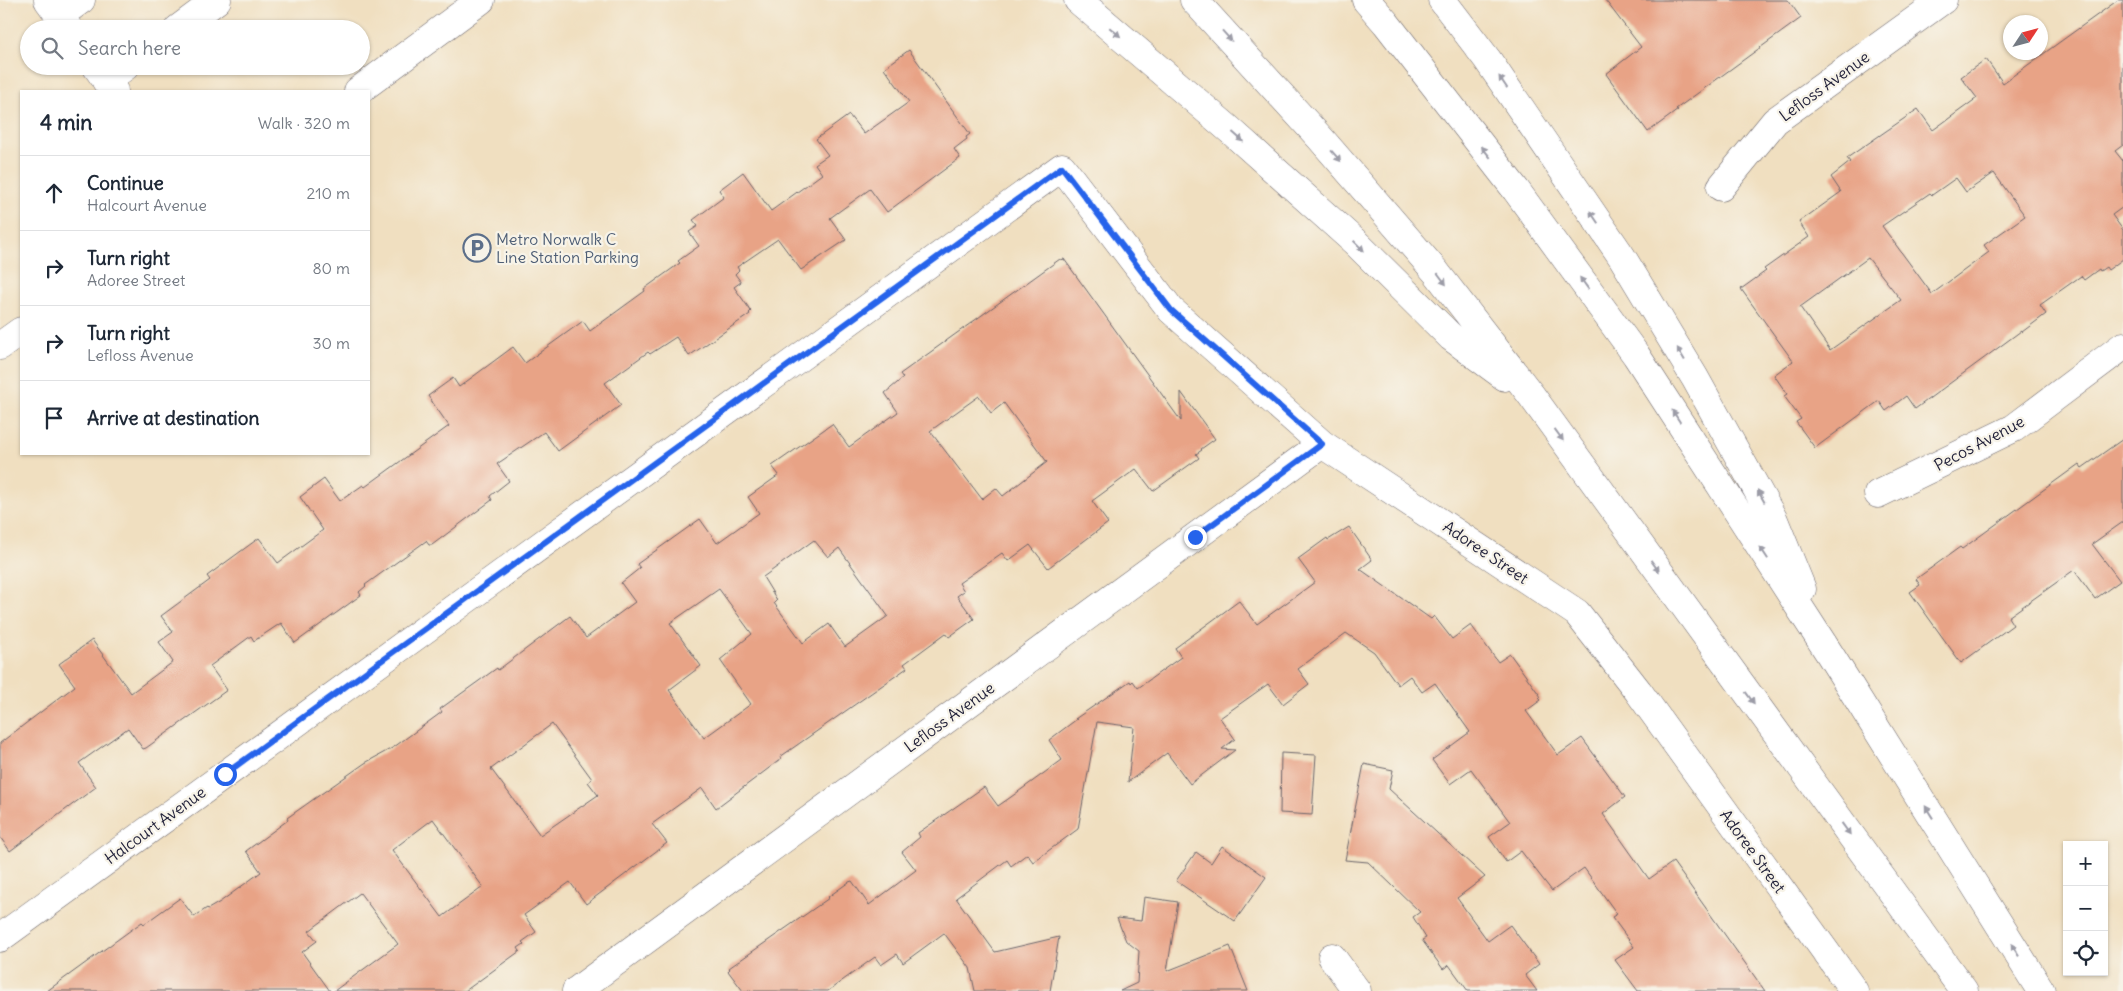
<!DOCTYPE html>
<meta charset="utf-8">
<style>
body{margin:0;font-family:Delius,sans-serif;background:#f6f6f7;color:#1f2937}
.controls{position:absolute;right:15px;bottom:15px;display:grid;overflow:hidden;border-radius:0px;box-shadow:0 1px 4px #0004}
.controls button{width:45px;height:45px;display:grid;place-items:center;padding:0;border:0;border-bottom:1px solid #e0e1e3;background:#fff;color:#1f2937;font:25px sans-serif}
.compass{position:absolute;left:2003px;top:15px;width:45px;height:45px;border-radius:50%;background:#fff;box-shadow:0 1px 4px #0004;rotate:54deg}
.stop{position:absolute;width:15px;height:15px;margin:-11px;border:4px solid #2563eb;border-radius:50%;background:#fff}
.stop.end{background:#2563eb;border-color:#fff;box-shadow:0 1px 5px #0008}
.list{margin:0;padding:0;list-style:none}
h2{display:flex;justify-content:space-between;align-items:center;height:65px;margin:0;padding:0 20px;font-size:21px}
h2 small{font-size:16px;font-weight:400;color:#747a83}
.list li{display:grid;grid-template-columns:32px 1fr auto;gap:15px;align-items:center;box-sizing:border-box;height:75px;padding:0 20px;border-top:1px solid #e0e1e3}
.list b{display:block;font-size:19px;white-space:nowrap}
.list p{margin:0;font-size:16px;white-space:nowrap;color:#747a83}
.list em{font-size:16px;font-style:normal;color:#747a83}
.icon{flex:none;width:28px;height:28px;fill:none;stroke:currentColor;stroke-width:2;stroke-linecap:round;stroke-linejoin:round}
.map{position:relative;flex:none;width:2123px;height:991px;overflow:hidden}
.search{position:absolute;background:#fff;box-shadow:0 1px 4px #0004;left:20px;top:20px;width:350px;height:55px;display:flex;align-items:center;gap:12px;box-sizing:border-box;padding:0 18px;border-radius:28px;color:#747a83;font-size:19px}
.panel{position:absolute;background:#fff;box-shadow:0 1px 4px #0004;left:20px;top:90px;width:350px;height:365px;border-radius:0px}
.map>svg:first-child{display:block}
</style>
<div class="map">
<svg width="2123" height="991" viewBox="0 0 2123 991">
<rect width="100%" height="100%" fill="#f7f3e8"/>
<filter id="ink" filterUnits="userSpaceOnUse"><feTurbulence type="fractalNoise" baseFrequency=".02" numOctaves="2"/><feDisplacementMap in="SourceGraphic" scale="10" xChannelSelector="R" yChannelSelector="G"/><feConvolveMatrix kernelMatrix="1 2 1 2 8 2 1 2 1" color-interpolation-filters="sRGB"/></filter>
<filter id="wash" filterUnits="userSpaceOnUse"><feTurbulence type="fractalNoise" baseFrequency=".0096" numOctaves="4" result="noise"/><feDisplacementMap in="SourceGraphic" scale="20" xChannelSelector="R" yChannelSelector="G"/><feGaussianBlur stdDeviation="1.12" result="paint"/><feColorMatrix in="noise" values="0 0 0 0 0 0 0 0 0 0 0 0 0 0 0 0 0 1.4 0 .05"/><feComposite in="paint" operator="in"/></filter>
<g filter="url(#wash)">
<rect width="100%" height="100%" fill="#f0dfc0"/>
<g id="blocks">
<path fill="#e8a386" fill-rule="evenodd" d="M 1605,0 L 1788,0 L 1801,18 L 1676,109 L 1678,110 L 1648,132 L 1606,74 L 1641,47 Z
M 2118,0 L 2123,0 L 2123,145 L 2115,151 L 2123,161 L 2123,207 L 2112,215 L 2123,230 L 2123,259 L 2108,270 L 2106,267 L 2100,271 L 2099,269 L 2084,280 L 2081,276 L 2040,305 L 2046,314 L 2022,332 L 2021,331 L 1915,409 L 1906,396 L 1886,411 L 1879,401 L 1815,448 L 1796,422 L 1801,419 L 1784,396 L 1787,394 L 1774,375 L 1793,361 L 1741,289 L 1766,271 L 1764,269 L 1809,237 L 1799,222 L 1841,192 L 1831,177 L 1850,162 L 1847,158 L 1918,109 L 1933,130 L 1977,98 L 1961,77 L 1986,59 L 2003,83 ZM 1994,173 L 2025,216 L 1984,245 L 1989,252 L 1932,294 L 1882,226 L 1930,193 L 1932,195 L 1956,178 L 1966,192 ZM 1868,258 L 1901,300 L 1830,350 L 1800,307 Z
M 909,50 L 970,134 L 966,137 L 967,139 L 954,149 L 960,158 L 887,212 L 870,189 L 830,218 L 846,240 L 801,270 L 778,239 L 737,267 L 739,270 L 735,274 L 741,282 L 734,287 L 751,311 L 749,313 L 750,314 L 689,356 L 676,337 L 650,354 L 648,352 L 605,383 L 621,405 L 558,451 L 544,432 L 497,464 L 509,481 L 490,496 L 492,500 L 432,545 L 429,545 L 426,541 L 365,585 L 366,586 L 359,592 L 361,595 L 295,643 L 281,623 L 254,641 L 251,636 L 210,666 L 227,690 L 146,748 L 143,749 L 128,728 L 79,763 L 96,787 L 10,851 L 0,837 L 0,743 L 75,686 L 59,664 L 92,640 L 131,693 L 173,662 L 159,642 L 173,632 L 161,616 L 210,580 L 207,576 L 259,538 L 278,563 L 323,530 L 300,497 L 324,479 L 340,501 L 363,485 L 365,487 L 449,426 L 428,396 L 453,378 L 459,387 L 513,347 L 525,363 L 583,321 L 590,331 L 645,291 L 644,289 L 680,263 L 678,261 L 699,246 L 689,232 L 698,226 L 693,220 L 724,197 L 719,190 L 743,172 L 771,211 L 822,174 L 815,164 L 828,155 L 816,139 L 849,115 L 864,134 L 909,102 L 884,68 Z
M 1060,259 L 1061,260 L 1064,259 L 1181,421 L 1181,392 L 1215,439 L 1201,449 L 1202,450 L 1196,454 L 1199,458 L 1153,491 L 1136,469 L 1092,501 L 1108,523 L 1048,568 L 1030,545 L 1008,561 L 1002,553 L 959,583 L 964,591 L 957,596 L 974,619 L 949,637 L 946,633 L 904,664 L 907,668 L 780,757 L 781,759 L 716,808 L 702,788 L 652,824 L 667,843 L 586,904 L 570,882 L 524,915 L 536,932 L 522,942 L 524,944 L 518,948 L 520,951 L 465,991 L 334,991 L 398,944 L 360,893 L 309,931 L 317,941 L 302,952 L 330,991 L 47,991 L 142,922 L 144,924 L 180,898 L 194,917 L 207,908 L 208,909 L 220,902 L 261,872 L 246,851 L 288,820 L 287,818 L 365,763 L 394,747 L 442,712 L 440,709 L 497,668 L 498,670 L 570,616 L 586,638 L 635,602 L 621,583 L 640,568 L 637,564 L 700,519 L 717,543 L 759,513 L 748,497 L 779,475 L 772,466 L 832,424 L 849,447 L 898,412 L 885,393 L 903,378 L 900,374 ZM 979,396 L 991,413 L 1004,403 L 1047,462 L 1003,496 L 996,488 L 982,499 L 930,431 ZM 814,540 L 828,557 L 839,548 L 888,616 L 845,647 L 829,624 L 803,643 L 774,603 L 777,600 L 763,577 ZM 719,589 L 752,634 L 720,660 L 751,704 L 704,738 L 669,690 L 701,666 L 670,623 ZM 552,724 L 592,779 L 588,782 L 598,795 L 540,835 L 491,769 ZM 433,819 L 483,887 L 442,917 L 392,850 Z
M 2123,439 L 2123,522 L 2092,544 L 2120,581 L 2095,599 L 2074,570 L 2008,617 L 2013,625 L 1961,663 L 1910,592 L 1920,585 L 1916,579 L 1960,547 L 1962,549 L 2079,464 L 2082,468 Z
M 1349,527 L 1372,560 L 1360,569 L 1431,619 L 1434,616 L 1452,639 L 1471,625 L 1498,662 L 1510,654 L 1541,697 L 1539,698 L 1541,700 L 1526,711 L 1558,755 L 1582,738 L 1625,797 L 1603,814 L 1649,879 L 1673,862 L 1765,991 L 1638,991 L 1615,960 L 1634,947 L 1612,917 L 1617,914 L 1584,868 L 1552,891 L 1521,851 L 1506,862 L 1489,837 L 1510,822 L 1471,769 L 1450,784 L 1432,760 L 1470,732 L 1435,683 L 1422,692 L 1410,676 L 1398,685 L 1374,652 L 1346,633 L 1298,669 L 1309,684 L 1283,704 L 1268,684 L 1220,718 L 1235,739 L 1222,749 L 1235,750 L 1190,784 L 1167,753 L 1128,782 L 1134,727 L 1097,722 L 1078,829 L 1033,862 L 1027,854 L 1011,866 L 1007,860 L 956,898 L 995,952 L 1059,937 L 1050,991 L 975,991 L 970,968 L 944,933 L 903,963 L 897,954 L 881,965 L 875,957 L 828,991 L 743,991 L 728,971 L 730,969 L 729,968 L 829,898 L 828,897 L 849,882 L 852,881 L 869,905 L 916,870 L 902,852 L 920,837 L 918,833 L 984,787 L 998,806 L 1011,797 L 1062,760 L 1049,740 L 1077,719 L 1075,719 L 1130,681 L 1131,683 L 1133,681 L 1138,688 L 1181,657 L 1175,648 L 1239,601 L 1257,624 L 1315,582 L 1298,559 L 1327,538 L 1328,540 Z
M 1281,753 L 1316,755 L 1312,815 L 1280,813 Z
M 1364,764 L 1393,770 L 1389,789 L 1485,877 L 1457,898 L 1488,941 L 1510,925 L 1539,964 L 1525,975 L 1537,991 L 1468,991 L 1449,965 L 1443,969 L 1422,940 L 1426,938 L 1413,917 L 1420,912 L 1368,862 L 1345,860 Z
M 1222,846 L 1266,877 L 1235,921 L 1176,881 L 1196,852 L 1211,863 Z
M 1144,897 L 1178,902 L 1167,971 L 1230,946 L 1248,991 L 1120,991 L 1137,983 L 1139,951 L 1126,941 L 1117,918 L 1141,921 Z"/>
</g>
</g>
<g filter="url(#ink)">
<use href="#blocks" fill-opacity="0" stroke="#6a646a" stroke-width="1"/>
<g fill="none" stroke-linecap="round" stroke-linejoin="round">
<g stroke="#6a646a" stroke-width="29">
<path id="minor" d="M 48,0 L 69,29
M 59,16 L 81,0
M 178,29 L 217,0
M 96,66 L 114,91
M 106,81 L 126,66
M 358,91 L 481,0
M 1721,187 L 1775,121 L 1943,0
M 0,346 L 21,331
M 1878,494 L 2014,428 L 2123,346
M 0,938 L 1062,167 L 1171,310 L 1322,444 L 1577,613 L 1638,691 L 1854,991
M 1332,957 L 1357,991
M 576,991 L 1322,444"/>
</g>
<g stroke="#6a646a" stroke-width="29">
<path id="highway" d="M 1078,0 L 1230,130 L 1355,242 L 1451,337 L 1505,377
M 1194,0 L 1321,139 L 1436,272 L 1531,395 L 1964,991
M 1366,0 L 1386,23 L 1516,190 L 1636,355 L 1829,653 L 2041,991
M 1442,0 L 1487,59 L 1622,257 L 1695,378 L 1774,520 L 1802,589"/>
</g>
<use href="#minor" stroke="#fff" stroke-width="28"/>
<use href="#highway" stroke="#fff" stroke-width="28"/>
</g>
<defs><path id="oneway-solid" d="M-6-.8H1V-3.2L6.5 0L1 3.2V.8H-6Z" transform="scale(1.25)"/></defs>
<g fill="#9c9ca7">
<use href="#oneway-solid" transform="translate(1115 32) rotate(40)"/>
<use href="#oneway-solid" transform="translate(1227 36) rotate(48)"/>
<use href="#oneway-solid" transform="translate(1503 82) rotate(-124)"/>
<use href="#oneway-solid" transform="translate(1238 137) rotate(42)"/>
<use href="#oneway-solid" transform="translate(1486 152) rotate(-128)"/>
<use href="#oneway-solid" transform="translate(1336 156) rotate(49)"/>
<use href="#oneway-solid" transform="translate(1594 217) rotate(-124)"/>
<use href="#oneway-solid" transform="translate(1359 246) rotate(44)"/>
<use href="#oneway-solid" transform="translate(1442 279) rotate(53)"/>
<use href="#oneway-solid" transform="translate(1584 283) rotate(-126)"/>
<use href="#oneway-solid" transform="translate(1681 354) rotate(-121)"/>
<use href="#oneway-solid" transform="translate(1676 416) rotate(-123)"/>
<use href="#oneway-solid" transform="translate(1559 435) rotate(54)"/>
<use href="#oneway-solid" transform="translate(1761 496) rotate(-119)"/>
<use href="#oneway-solid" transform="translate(1764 553) rotate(-123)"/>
<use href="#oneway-solid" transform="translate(1655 566) rotate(54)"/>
<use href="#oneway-solid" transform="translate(1750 698) rotate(54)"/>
<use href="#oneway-solid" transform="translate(1929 812) rotate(-122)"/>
<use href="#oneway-solid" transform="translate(1846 829) rotate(54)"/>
<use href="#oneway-solid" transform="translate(2015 950) rotate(-122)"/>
</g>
</g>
<g fill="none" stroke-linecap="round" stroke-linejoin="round" filter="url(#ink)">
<path stroke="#2563eb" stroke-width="6" d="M 225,774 L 1062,167 L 1171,310 L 1322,444 L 1195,537"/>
</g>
<defs>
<g id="parking-ring" transform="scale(1.4375)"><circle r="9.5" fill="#f7f3e8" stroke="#5c6f8a" stroke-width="1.5"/><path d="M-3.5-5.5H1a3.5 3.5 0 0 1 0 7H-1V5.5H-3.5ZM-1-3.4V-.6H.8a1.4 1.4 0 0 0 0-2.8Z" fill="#5c6f8a"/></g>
</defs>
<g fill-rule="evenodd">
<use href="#parking-ring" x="477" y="248"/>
</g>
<g text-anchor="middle" stroke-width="4.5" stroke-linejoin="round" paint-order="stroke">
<g font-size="16" fill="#22223b" stroke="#f7f3e8">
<text transform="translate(1824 86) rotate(-36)" y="6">Lefloss Avenue</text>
<text transform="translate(1979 443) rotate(-28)" y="6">Pecos Avenue</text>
<text transform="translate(1486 552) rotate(34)" y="6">Adoree Street</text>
<text transform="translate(949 717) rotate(-36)" y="6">Lefloss Avenue</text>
<text transform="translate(155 825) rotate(-36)" y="6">Halcourt Avenue</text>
<text transform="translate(1753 851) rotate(54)" y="6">Adoree Street</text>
</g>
<g font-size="16" fill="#4e5e75" stroke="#f7f3e8" text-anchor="start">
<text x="496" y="245">Metro Norwalk C<tspan x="496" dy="18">Line Station Parking</tspan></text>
</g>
</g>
</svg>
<div class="controls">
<button>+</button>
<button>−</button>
<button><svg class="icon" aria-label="locate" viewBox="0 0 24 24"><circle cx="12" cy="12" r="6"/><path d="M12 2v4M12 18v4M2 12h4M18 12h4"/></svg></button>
</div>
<svg class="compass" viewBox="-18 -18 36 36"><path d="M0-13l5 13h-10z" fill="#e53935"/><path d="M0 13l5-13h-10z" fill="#747a83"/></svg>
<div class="stop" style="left:225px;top:774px"></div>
<div class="stop end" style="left:1195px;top:537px"></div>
<div class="search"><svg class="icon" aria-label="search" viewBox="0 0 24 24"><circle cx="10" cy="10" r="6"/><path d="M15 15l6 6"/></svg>Search here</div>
<section class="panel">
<h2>4 min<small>Walk · 320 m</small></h2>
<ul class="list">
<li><svg class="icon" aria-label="ahead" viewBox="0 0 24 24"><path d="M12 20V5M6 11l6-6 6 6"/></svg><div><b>Continue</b><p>Halcourt Avenue</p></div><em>210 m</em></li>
<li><svg class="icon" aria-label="right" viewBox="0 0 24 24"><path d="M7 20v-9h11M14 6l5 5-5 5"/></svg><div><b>Turn right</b><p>Adoree Street</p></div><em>80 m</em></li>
<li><svg class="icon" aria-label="right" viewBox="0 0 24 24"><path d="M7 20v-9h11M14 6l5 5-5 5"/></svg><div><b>Turn right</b><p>Lefloss Avenue</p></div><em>30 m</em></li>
<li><svg class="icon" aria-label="arrive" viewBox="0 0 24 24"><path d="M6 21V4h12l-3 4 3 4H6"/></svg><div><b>Arrive at destination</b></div></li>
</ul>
</section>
</div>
